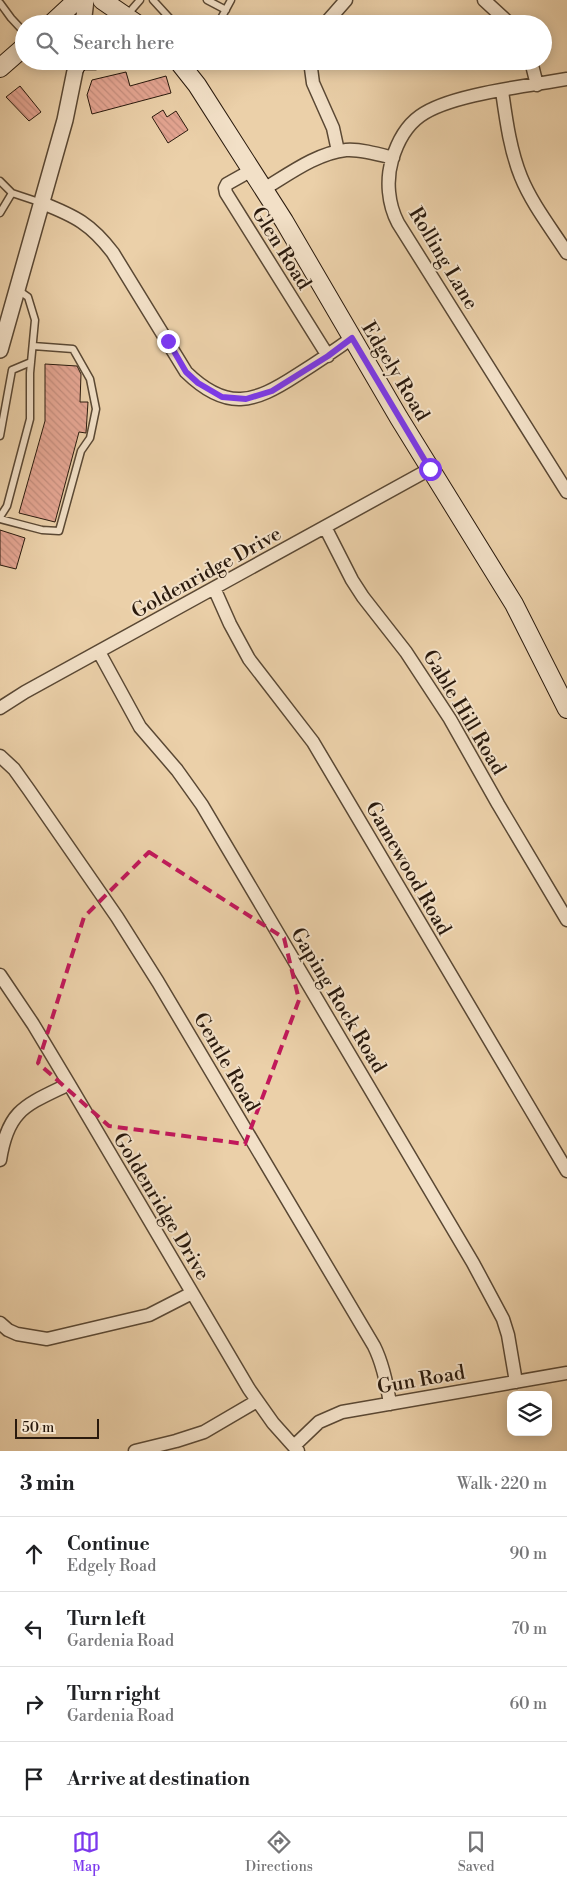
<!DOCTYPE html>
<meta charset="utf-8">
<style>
body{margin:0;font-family:"Libre Bodoni",serif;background:#f6f6f6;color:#202124}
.controls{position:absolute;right:15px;bottom:15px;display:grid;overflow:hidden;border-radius:10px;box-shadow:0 2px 12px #0003}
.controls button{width:45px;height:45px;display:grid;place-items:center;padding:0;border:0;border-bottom:1px solid #e0e0e0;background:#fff;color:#202124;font:25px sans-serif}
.scale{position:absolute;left:15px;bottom:12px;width:84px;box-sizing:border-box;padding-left:5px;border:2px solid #2a1a0d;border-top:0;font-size:14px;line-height:18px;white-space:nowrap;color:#2a1a0d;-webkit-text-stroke:4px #f2e0c7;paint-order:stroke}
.stop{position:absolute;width:15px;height:15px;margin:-11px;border:4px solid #7c3aed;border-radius:50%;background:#fff}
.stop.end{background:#7c3aed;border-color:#fff;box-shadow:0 1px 5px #0008}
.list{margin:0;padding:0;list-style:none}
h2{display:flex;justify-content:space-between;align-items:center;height:65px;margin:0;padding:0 20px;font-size:21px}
h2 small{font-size:16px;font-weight:400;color:#757577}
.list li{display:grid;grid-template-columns:32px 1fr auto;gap:15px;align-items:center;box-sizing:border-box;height:75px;padding:0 20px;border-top:1px solid #e0e0e0}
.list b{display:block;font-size:19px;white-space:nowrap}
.list p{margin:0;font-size:16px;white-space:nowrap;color:#757577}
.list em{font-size:16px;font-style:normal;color:#757577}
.icon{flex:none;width:28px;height:28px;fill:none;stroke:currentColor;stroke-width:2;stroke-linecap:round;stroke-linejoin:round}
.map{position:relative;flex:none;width:567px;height:1451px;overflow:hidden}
.search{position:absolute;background:#fff;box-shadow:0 2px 12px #0003;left:15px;right:15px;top:15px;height:55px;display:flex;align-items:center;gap:12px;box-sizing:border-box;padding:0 18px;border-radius:28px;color:#757577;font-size:19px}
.sheet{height:365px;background:#fff}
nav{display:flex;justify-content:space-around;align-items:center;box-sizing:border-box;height:70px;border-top:1px solid #e0e0e0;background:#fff;font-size:14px;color:#757577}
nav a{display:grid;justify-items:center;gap:2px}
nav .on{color:#7c3aed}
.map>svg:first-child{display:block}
</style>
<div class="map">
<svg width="567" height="1451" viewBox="0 0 567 1451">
<defs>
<pattern id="building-back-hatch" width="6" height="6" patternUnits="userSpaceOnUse" patternTransform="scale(1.25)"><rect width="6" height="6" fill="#e4a592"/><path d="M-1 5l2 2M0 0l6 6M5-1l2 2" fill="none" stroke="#c48d7d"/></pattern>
</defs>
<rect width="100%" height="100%" fill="#ebd0a9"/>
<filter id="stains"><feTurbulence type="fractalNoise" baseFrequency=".004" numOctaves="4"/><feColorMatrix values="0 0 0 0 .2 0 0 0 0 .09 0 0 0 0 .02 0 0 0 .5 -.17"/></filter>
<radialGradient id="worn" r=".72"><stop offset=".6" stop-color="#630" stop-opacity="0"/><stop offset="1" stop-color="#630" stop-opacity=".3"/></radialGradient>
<path fill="url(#building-back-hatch)" stroke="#2a1a0d" d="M 126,72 L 130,86 L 166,76 L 171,93 L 92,114 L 87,95 L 92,80 Z
M 20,86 L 41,112 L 29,121 L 6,97 Z
M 163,110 L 167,117 L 176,111 L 188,130 L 168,143 L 152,117 Z
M 45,364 L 77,366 L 81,374 L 80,402 L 88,402 L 86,433 L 79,432 L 55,522 L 19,513 L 45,421 Z
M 0,530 L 25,538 L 16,569 L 0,565 Z"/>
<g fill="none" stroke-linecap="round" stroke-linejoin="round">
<g stroke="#5a4834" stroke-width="9">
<path id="service" d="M 153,0 L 175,24
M 207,0 L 226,10
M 0,3 L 11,18 L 24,32
M 127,15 L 140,0
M 218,24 L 231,0
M 77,66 L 95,66 L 110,61
M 0,181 L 12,193 L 42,203
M 0,213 L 12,193
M 0,436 L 12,370 L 31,362
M 0,517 L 7,506 L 30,419 L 30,373 L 35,320 L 28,297 L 18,290
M 0,519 L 42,530 L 59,531 L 81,451 L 90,438 L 96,409 L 90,379 L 73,349 L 33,346"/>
</g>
<g stroke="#5a4834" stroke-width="15">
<path id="minor" d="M 484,0 L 510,24
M 325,24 L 346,0
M 310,61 L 313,83 L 333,128 L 338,151
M 531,61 L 537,85
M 567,79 C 529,86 450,94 420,116 C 406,126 397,143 392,160 C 386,180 388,204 398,223 L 567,492
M 502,91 C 506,119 510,150 521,177 C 532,204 551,228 567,253
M 252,170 L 227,184 L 225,188 L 226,193 L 328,356
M 264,189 C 289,174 317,153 346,150 C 361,149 378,154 393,158
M 42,203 C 75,216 91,224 113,253 L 186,372 C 227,412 254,403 297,375 C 316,363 334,351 352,338
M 325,527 L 352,580 L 363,597 L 406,652 L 450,719 L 498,804 L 567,920
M 214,588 L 230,624 L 249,659 L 313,742 L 567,1171
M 99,652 L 140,727 L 177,770 L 202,805 L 473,1263 L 503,1319 L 508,1335 L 516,1382
M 0,708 L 25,692 L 430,469
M 0,756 L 14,769 L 29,790 L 117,917 L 158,982 L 374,1346 C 383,1364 387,1384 390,1404
M 0,975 L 33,1024 L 69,1084 L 249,1389 L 273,1423 L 298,1451
M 0,1160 C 8,1109 26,1105 69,1084
M 0,1323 L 8,1330 L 17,1334 L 47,1339 L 149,1315 L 192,1293
M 294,1446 L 319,1422 L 342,1412 L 567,1373
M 135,1451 L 176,1441 L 204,1432 L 257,1401"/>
</g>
<g stroke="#5a4834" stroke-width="18">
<path id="tertiary" d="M 83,24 L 86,0
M 0,350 L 65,120 L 77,61"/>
</g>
<g stroke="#2a1a0d" stroke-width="20">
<path id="secondary" d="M 102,0 L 137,24
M 51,24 L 77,0
M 76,61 L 76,66
M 178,61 L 197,85 L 284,221 L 399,418 L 514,604 L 567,709
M 0,68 L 24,47"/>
</g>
<use href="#service" stroke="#f2e0c7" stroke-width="6"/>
<use href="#minor" stroke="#f2e0c7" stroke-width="12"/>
<use href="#tertiary" stroke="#f2e0c7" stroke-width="15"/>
<use href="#secondary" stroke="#f2e0c7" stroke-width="18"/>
</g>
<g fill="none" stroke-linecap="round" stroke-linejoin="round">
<path stroke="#7c3aed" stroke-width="6" d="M 168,341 L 186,372 L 198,383 L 222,397 L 246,399 L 272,391 L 328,356 L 352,338 L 430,469"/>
</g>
<path fill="none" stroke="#c2185b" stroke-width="4" stroke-dasharray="10 6" stroke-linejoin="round" d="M 149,852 L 284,938 L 299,1000 L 245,1144 L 109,1126 L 38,1063 L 84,917 Z"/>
<g text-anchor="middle" stroke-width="4" stroke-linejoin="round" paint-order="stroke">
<g font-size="20" fill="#2a1a0d" stroke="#f2e0c7">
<text transform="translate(282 248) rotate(58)" y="7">Glen Road</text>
<text transform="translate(444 258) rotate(59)" y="7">Rolling Lane</text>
<text transform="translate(396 371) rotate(59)" y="7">Edgely Road</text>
<text transform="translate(206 572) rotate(-29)" y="7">Goldenridge Drive</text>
<text transform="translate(465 712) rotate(59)" y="7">Gable Hill Road</text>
<text transform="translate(409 868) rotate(60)" y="7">Gamewood Road</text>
<text transform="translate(339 1000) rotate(59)" y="7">Gaping Rock Road</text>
<text transform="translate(227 1062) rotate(60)" y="7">Gentle Road</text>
<text transform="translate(162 1206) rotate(59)" y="7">Goldenridge Drive</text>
<text transform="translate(421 1379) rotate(-10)" y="7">Gun Road</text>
</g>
</g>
<rect width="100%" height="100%" filter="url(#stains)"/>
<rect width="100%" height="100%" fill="url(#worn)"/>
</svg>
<div class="controls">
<button><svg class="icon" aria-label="layers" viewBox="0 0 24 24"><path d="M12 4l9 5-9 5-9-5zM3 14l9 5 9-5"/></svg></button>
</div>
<div class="scale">50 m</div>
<div class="stop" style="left:430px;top:469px"></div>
<div class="stop end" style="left:168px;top:341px"></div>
<div class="search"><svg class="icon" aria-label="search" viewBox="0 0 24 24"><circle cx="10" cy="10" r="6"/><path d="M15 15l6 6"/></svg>Search here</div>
</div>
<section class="sheet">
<h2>3 min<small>Walk · 220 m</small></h2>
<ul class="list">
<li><svg class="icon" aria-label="ahead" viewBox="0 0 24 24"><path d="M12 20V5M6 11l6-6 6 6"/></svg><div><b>Continue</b><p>Edgely Road</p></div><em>90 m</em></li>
<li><svg class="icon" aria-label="left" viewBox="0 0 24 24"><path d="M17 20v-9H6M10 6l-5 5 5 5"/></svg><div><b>Turn left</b><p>Gardenia Road</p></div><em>70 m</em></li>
<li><svg class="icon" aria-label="right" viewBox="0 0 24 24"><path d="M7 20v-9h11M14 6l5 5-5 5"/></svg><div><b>Turn right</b><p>Gardenia Road</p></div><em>60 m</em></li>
<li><svg class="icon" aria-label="arrive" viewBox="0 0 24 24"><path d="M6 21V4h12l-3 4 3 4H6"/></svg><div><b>Arrive at destination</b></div></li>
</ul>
</section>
<nav>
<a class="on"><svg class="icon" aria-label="map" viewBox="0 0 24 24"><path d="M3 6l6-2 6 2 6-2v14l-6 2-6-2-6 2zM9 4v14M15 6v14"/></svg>Map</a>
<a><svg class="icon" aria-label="directions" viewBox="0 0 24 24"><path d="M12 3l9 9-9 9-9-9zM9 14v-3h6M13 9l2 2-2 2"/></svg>Directions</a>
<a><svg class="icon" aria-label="saved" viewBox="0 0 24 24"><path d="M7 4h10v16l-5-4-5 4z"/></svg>Saved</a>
</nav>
